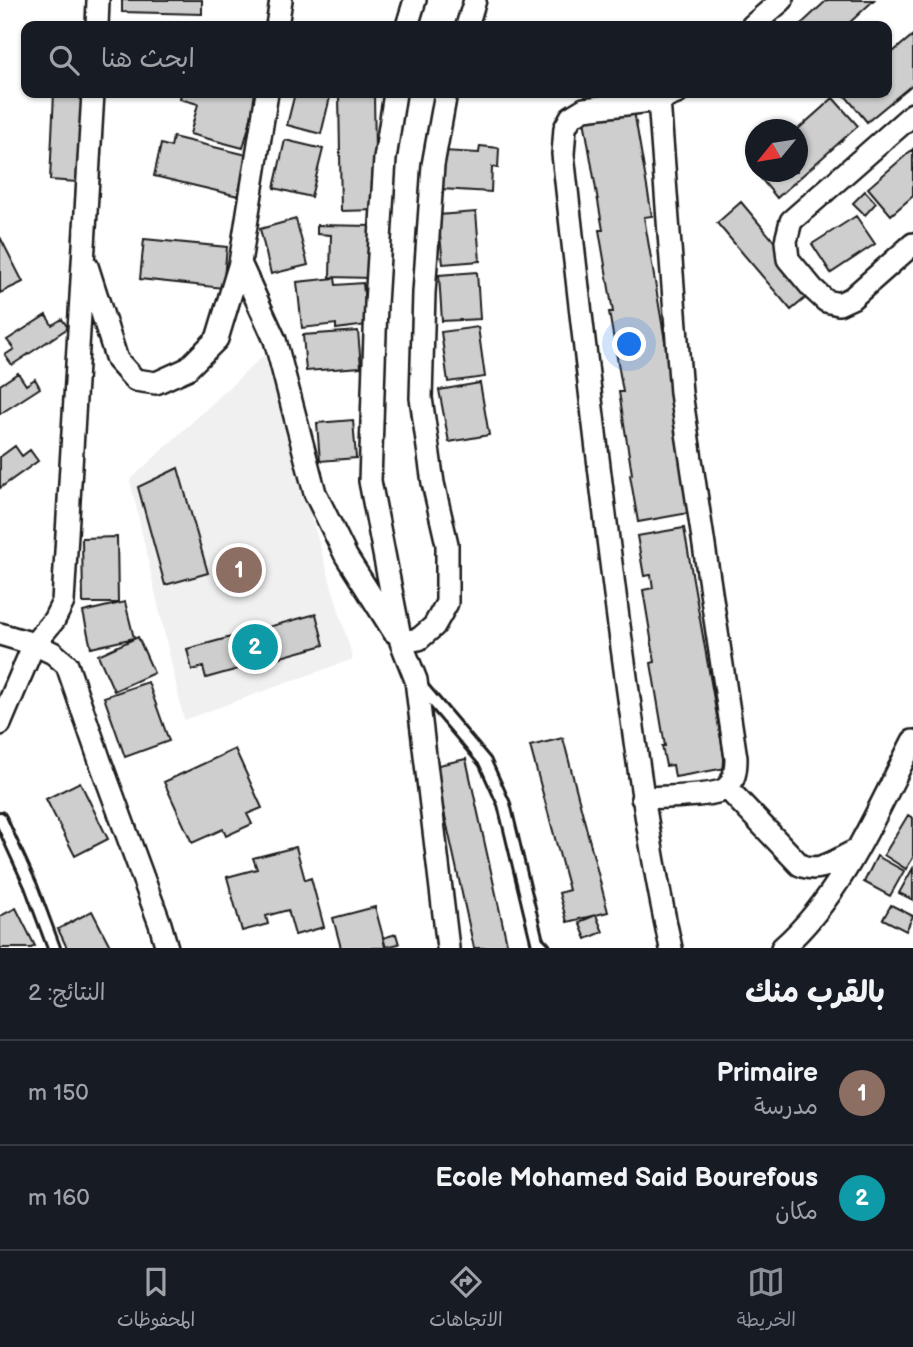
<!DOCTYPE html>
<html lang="ar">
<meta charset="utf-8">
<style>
body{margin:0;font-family:"Balsamiq Sans","Playpen Sans Arabic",sans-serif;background:#242831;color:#f1f3f6;direction:rtl}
.compass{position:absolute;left:745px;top:119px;width:63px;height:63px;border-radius:50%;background:#171b24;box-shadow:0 2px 5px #0004;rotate:240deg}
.you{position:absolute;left:630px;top:345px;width:24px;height:24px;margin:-18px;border:5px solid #fff;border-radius:50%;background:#1a73e8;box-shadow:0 0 0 10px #1a73e833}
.badge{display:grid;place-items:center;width:46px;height:46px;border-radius:50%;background:#8c9099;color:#fff;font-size:23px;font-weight:700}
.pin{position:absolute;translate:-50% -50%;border:4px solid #fff;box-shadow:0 2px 7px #0006}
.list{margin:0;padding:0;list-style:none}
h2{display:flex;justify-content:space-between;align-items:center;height:91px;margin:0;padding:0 28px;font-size:30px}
h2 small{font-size:23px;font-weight:400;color:#9ea1a6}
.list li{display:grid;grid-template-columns:46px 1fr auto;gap:21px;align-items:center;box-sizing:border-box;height:105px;padding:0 28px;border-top:2px solid #363941}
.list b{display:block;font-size:26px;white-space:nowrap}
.list p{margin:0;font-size:23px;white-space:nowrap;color:#9ea1a6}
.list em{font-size:23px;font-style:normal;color:#9ea1a6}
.icon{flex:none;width:38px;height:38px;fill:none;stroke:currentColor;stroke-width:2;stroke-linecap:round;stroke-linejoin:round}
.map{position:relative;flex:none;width:913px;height:948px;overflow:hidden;direction:ltr}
.search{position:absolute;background:#171b24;box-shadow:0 2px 5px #0004;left:21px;right:21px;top:21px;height:77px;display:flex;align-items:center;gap:18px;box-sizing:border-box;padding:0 24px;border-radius:14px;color:#9ea1a6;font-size:26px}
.sheet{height:301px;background:#171b24}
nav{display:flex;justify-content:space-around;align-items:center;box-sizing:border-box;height:98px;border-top:2px solid #363941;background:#171b24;font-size:19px;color:#9ea1a6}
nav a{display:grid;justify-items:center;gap:4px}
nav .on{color:#8c9099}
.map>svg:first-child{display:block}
</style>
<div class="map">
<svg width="913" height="948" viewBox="0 0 913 948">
<rect width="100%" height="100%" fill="#fff"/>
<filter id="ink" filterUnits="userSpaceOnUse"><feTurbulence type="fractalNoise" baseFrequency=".0143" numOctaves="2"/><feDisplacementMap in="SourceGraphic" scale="14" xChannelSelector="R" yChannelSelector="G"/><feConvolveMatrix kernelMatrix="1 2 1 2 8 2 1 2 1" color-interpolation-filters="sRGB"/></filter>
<g filter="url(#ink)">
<path fill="#f0f0f0" d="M 264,355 L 353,659 L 184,720 L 130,480 Z"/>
<path fill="#cecece" stroke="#1c1c1c" stroke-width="2" d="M 122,0 L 202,0 L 202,14 L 122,12 Z
M 827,0 L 874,0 L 846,26 L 799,26 Z
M 913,35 L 913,84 L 867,122 L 843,93 L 887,93 L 887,57 Z
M 54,93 L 82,93 L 77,182 L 50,180 Z
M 181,93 L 258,93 L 243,148 L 190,134 L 198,104 L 180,99 Z
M 295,93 L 331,93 L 321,134 L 287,125 Z
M 339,95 L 374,95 L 376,210 L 341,211 Z
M 833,98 L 858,126 L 777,198 L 753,169 L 755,167 L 755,172 L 797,172 L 797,130 Z
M 633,105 L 652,216 L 644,217 L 694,512 L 638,522 L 630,475 L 632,474 L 619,392 L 623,392 L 609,312 L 613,312 L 599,230 L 603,230 L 583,114 Z
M 173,137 L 247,155 L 238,196 L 154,176 L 161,144 L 171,147 Z
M 285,140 L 323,149 L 311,197 L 274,188 Z
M 480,146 L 499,148 L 498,168 L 492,167 L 491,192 L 441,189 L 443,151 L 479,153 Z
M 913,149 L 913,196 L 891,215 L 868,188 Z
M 865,191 L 876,203 L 865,215 L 853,203 Z
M 741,202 L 815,290 L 791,310 L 717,223 Z
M 476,212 L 480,261 L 443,264 L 438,215 Z
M 856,216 L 875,244 L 831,273 L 812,244 Z
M 296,219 L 308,265 L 271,274 L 260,229 Z
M 317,225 L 372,226 L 371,278 L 330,277 L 331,235 L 317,234 Z
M 0,237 L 23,282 L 0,293 Z
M 144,239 L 227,247 L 223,288 L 140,279 Z
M 477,272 L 480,319 L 442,321 L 439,275 Z
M 335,278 L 336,285 L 363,283 L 367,325 L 336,329 L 336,324 L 302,328 L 297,282 Z
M 46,315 L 52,325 L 62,319 L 68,328 L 12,365 L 5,355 L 14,349 L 7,340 Z
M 478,327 L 485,377 L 448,382 L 441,332 Z
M 358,331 L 361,367 L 306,371 L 303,335 Z
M 18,373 L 26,385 L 35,379 L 40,388 L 0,414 L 0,385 Z
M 480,383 L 489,435 L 449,442 L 439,390 Z
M 353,420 L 356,458 L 320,461 L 317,423 Z
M 15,446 L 22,456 L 30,450 L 38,461 L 0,488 L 0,457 Z
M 178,468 L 208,573 L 165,585 L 138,487 Z
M 684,528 L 726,768 L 675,777 L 673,765 L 666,766 L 662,746 L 665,746 L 651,663 L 655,662 L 643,590 L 653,588 L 651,575 L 644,576 L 637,536 Z
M 117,537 L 118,603 L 83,603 L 82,538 Z
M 125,602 L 134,638 L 91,648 L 83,612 Z
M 316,614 L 324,645 L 206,678 L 203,667 L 192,670 L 187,649 Z
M 138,637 L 154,673 L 114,691 L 98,655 Z
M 148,682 L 169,741 L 125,757 L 104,697 Z
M 563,738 L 608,912 L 567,922 L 559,893 L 569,890 L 530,746 Z
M 235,749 L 262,808 L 247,814 L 252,824 L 226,836 L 223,829 L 192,843 L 164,782 Z
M 466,759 L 508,948 L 474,948 L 434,766 Z
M 80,782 L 108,839 L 75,856 L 46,799 Z
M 908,815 L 913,818 L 913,858 L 906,869 L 884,855 Z
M 296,847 L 305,880 L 311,878 L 324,927 L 295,935 L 288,910 L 266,916 L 268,924 L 242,931 L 227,877 L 257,869 L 253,858 Z
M 877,856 L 904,871 L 890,896 L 864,882 Z
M 913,868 L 913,900 L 899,893 Z
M 891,905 L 913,916 L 906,931 L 883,919 Z
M 375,907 L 386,948 L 341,948 L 333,918 Z
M 16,908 L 35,946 L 31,948 L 0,948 L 0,916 Z
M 92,911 L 111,948 L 67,948 L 58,929 Z
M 596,915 L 603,932 L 586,939 L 579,922 Z
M 396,934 L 399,944 L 385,947 L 383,938 Z"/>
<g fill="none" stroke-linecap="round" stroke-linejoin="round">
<g stroke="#1c1c1c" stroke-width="16">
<path id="service" d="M 420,685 L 485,762 L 504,804 L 537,941 L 544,948
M 0,818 L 31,886 L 54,948"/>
</g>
<g stroke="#1c1c1c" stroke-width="26">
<path id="minor" d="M 97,26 L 98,0
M 277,26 L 281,0
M 407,26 L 415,0
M 467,26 L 475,0
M 752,26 L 782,0
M 267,93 L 240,263 L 275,340 L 315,493 L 346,556 L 394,632
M 395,93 L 385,159 L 376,304 L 370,481 L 401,642 L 416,680 L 448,948
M 913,114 L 791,221 L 786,241 L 788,259 L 813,289 L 826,301 L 839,304 L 852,298 L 913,244
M 87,266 L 117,360 L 135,380 L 156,383 L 187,369 L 217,339 L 240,263
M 0,634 L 34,644 L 54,620 L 63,602 L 93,93
M 401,642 L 419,639 L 434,626 L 447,603 L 447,544 L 433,483 L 421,398 L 424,293 L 433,165 L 446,93
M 0,724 L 34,644 L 53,653 L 67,665 L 100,761 L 160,924 L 167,948
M 727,788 L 800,865 C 820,874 836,860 855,851
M 642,798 C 660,797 712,797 725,789 C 735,782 736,769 736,758 L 681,393 L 659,100
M 671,948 C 647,839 633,728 618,618 C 598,463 580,309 563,154 L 565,128 L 571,117 L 584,109 L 659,100 L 677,93
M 782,948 C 842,896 877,811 913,741"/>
</g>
<use href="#service" stroke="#fff" stroke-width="10"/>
<use href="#minor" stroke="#fff" stroke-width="21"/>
</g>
</g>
</svg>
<svg class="compass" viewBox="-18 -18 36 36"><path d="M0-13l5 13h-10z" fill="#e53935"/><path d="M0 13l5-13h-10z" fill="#9ea1a6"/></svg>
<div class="you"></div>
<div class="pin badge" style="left:239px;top:570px;background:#8d6e63">1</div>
<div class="pin badge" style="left:255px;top:647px;background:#0f9aa8">2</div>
<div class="search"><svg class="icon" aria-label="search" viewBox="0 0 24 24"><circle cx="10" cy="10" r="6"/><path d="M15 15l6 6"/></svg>ابحث هنا</div>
</div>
<section class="sheet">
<h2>بالقرب منك<small>النتائج: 2</small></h2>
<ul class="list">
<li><span class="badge" style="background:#8d6e63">1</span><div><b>Primaire</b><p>مدرسة</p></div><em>150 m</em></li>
<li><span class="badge" style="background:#0f9aa8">2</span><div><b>Ecole Mohamed Said Bourefous</b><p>مكان</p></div><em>160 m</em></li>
</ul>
</section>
<nav>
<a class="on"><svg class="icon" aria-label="map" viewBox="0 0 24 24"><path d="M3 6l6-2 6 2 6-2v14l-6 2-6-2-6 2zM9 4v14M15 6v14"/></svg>الخريطة</a>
<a><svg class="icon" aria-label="directions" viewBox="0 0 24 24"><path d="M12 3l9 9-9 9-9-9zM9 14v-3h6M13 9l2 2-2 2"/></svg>الاتجاهات</a>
<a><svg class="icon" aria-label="saved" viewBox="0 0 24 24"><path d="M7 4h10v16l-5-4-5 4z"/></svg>المحفوظات</a>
</nav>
